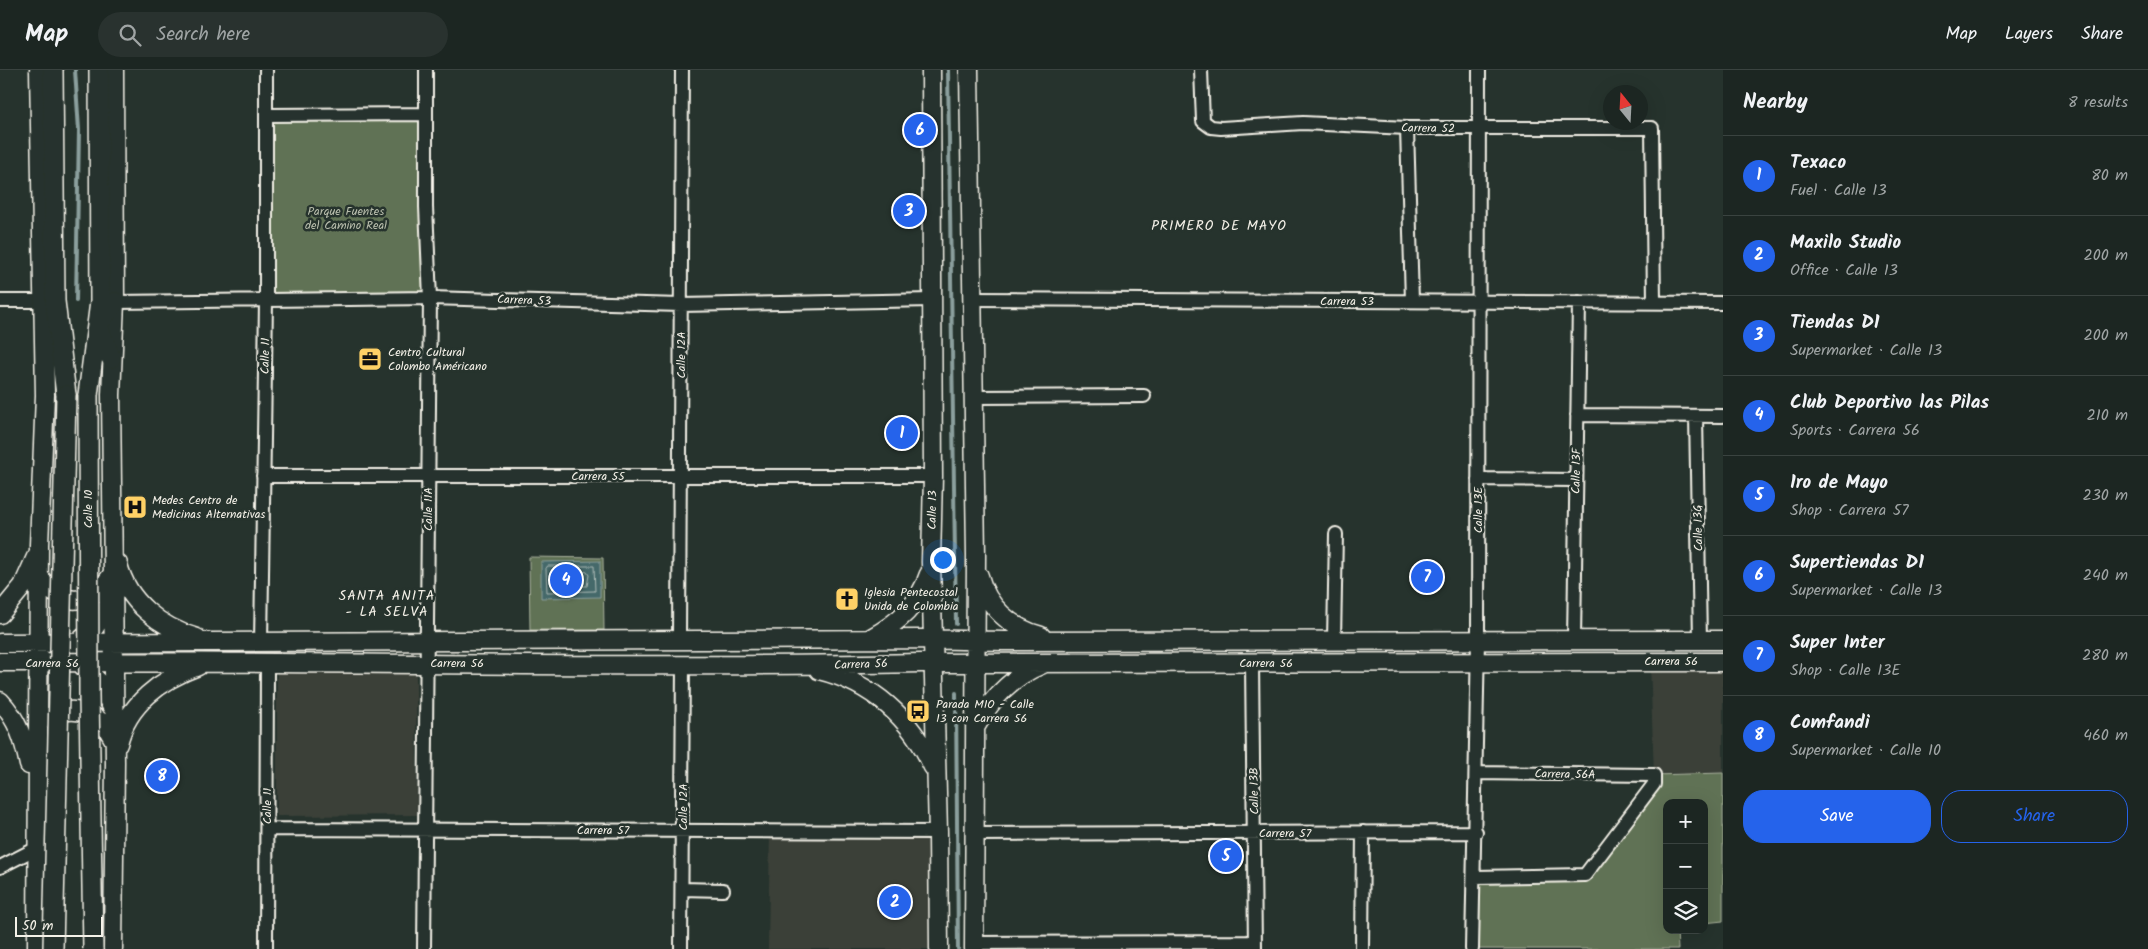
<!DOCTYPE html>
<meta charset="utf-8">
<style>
body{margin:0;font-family:Kalam,sans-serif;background:#29322f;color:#f1f3f6}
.controls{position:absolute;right:15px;bottom:15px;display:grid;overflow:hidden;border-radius:10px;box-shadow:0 5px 20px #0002}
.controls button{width:45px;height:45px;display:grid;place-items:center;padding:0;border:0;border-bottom:1px solid #3a4340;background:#1c2622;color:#f1f3f6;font:25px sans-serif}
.compass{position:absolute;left:1603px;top:15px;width:45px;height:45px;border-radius:50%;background:#1c2622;box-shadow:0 5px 20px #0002;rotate:342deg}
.scale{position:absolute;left:15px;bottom:12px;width:88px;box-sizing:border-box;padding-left:5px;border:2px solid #f4f1e8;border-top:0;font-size:14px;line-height:18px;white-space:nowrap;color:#f4f1e8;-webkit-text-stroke:4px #26332d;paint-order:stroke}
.you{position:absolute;left:942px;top:489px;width:18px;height:18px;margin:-12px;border:4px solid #fff;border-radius:50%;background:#1a73e8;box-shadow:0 0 0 8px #1a73e833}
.badge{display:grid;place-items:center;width:32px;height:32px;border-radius:50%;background:#2563eb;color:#fff;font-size:16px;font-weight:700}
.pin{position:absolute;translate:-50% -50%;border:2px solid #fff;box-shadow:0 1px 5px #0006}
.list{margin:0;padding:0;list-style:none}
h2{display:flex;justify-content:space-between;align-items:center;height:65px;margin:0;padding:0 20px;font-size:21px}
h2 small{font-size:16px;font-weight:400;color:#a0a5a5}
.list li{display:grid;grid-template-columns:32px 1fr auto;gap:15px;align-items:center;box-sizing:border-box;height:80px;padding:0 20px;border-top:1px solid #3a4340}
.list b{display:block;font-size:19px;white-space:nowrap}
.list p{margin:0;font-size:16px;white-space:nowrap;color:#a0a5a5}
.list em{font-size:16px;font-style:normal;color:#a0a5a5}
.actions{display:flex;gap:10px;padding:15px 20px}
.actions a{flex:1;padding:11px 0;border:1px solid #2563eb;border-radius:20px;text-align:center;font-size:18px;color:#2563eb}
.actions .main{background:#2563eb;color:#fff}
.icon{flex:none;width:28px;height:28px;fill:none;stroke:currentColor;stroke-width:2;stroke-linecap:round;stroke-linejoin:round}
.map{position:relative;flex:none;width:1723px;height:879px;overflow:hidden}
header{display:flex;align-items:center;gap:30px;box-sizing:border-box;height:70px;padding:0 25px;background:#1c2622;border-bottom:1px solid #3a4340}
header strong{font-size:24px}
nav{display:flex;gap:28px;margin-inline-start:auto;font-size:18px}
.search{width:350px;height:45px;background:#29322f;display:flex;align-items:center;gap:12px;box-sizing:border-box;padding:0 18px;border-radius:28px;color:#a0a5a5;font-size:19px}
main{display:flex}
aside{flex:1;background:#1c2622}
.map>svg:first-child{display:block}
</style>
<header>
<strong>Map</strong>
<div class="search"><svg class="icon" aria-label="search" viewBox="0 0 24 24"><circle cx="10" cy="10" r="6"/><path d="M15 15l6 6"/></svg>Search here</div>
<nav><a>Map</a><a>Layers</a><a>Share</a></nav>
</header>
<main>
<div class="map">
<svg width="1723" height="879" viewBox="0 0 1723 879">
<rect width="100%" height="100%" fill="#26332d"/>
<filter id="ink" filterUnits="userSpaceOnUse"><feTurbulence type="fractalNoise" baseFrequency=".02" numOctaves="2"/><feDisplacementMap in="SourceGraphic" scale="10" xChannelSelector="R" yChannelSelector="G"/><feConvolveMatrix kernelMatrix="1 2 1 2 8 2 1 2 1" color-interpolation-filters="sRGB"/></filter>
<g filter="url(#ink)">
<path fill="#3b4139" d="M 1650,591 L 1723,592 L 1723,703 L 1654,705 Z
M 277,603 L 416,603 L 417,745 L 277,746 Z
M 770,761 L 938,762 L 939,879 L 768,879 Z"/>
<path fill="#617254" stroke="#aab29e" d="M 425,44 L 430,228 L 266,231 L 266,45 Z
M 529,487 L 603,488 L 604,560 L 530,560 Z
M 1723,703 L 1723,851 L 1704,853 L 1704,733 L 1667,733 L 1667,860 L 1677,860 L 1678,879 L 1472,879 L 1475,807 L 1585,805 L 1654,705 Z"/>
<path fill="#45696b" stroke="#8b9f9d" d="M 600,491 L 600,527 L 541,528 L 541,492 Z"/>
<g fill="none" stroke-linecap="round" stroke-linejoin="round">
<path stroke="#aebbb6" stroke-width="1" d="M 548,496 L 594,496 L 595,521 L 547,522 L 546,499 Z
M 587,502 L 589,505 L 587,516 L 555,516 L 552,514 L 554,503 Z"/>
<path stroke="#8b9f9d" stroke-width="4" d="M 75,0 L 79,60 L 76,231
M 948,0 L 956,554
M 956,623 L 958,879"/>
<g stroke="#f4f1e8" stroke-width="16">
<path id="street" d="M 1201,0 L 1203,51 L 1211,57 L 1221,58 L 1303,53 L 1407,58 L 1652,58 L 1654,232
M 266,45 L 425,44
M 1407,58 L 1412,231
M 971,229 L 1723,233
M 0,231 L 42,231
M 115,232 L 430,228 L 681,235 L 932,230
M 972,327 L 1144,326
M 1577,345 L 1723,346
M 1696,346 L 1700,570
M 263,406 L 933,406
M 1478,409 L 1576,410
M 679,570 L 682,0
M 1334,570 L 1336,464
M 1574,570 L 1579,232
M 261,573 L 266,231 L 266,0
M 1252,593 L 1255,879
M 267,759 L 938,762
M 974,764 L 1476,762
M 0,797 L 39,777
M 1475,807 L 1585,805 L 1654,714 L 1654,705 L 1476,703
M 682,819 L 723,820
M 974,873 L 1255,872
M 266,879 L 267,593
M 424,879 L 430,228 L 426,137 L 426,0
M 681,879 L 683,594
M 1362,879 L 1363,762
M 1472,879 L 1478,570 L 1479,0"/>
</g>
<g stroke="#f4f1e8" stroke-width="21">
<path id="secondary" d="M 931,0 L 933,406 L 931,492 L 938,762 L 939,879
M 969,0 L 976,485 L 974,879
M 118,494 C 127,532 161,558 197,568
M 39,506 C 61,540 93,536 113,503
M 979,506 C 987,537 1011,558 1041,566
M 0,544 L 23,516 L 36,487
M 871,568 C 898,553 919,535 929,504
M 82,569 L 95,557 L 113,526
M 0,573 L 921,569 L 1003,571 L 1723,570
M 0,592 C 307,591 614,599 921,593 L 1723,592
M 81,594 L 99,612 L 112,637
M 819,600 C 872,613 911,648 933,697
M 0,631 C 18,650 24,670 29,695
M 46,649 C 73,632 101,643 114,670
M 976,656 C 992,628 1012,606 1043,594
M 118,674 C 127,634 162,609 198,596
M 37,879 L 39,475 L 45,325 L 39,0
M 113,879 L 115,692 L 111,325 L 115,232 L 114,0"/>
</g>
<g stroke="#f4f1e8" stroke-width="22">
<path id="primary" d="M 53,0 L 55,231 L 66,325
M 111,288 L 98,255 L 115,232
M 88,325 L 100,232 L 99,0"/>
</g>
<use href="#street" stroke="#26332d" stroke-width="12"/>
<use href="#secondary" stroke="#26332d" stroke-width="18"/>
<use href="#primary" stroke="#26332d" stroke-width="19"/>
<g stroke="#f4f1e8" stroke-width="22" stroke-linecap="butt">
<path id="primary-bridge" d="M 88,325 L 89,625 L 93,879
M 53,879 L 66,325"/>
</g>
<use href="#primary-bridge" stroke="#26332d" stroke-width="19"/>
</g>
</g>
<defs>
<g id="office-square" transform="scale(1.25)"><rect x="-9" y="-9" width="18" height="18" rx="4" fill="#ffd166" stroke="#26332d"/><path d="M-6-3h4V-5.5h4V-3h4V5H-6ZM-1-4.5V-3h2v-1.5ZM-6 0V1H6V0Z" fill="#111"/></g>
<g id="hospital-square" transform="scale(1.25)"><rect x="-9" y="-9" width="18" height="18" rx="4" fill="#ffd166" stroke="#26332d"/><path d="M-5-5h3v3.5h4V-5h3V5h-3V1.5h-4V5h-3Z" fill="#111"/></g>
<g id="church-square" transform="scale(1.25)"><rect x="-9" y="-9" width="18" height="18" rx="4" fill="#ffd166" stroke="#26332d"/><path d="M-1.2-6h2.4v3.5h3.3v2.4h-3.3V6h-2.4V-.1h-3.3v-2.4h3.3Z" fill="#111"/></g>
<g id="bus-square" transform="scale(1.25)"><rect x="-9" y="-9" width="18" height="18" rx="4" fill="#ffd166" stroke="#26332d"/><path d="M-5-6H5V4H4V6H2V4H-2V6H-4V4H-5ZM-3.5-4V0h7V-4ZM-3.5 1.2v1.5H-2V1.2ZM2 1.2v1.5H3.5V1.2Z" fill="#111"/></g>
</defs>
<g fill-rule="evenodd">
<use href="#office-square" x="370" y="289"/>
<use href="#hospital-square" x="135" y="437"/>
<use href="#church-square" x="847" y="529"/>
<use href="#bus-square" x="918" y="641"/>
</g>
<g text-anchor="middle" stroke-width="5" stroke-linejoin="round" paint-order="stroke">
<g font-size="12" fill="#f4f1e8" stroke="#26332d">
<text transform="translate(1428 58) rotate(1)" y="4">Carrera 52</text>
<text transform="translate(524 230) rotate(2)" y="4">Carrera 53</text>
<text x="1347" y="235">Carrera 53</text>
<text transform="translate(681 285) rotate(-90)" y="4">Calle 12A</text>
<text transform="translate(265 286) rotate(-89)" y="4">Calle 11</text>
<text transform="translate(1576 401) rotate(-89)" y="4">Calle 13F</text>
<text x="598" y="410">Carrera 55</text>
<text transform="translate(88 439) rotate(-90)" y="4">Calle 10</text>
<text transform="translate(428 439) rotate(-90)" y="4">Calle 11A</text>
<text transform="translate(932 440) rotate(-89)" y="4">Calle 13</text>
<text transform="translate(1478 440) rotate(-90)" y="4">Calle 13E</text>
<text transform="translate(1698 458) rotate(-91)" y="4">Calle 13G</text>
<text x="1671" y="595">Carrera 56</text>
<text x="52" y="597">Carrera 56</text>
<text x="457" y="597">Carrera 56</text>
<text x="1266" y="597">Carrera 56</text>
<text transform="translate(861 594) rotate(-2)" y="4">Carrera 56</text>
<text transform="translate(1565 704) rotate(1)" y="4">Carrera 56A</text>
<text transform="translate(1254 721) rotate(-91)" y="4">Calle 13B</text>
<text transform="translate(267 736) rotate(-90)" y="4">Calle 11</text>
<text transform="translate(683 737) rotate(-90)" y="4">Calle 12A</text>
<text x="603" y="764">Carrera 57</text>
<text x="1285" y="767">Carrera 57</text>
</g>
<g font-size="12" fill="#b9bead" stroke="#26332d">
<text x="346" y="145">Parque Fuentes<tspan x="346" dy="14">del Camino Real</tspan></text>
</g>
<g font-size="12" fill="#f4f1e8" stroke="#26332d" text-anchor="start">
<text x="388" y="286">Centro Cultural<tspan x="388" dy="14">Colombo Américano</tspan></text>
<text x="152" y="434">Medes Centro de<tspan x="152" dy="14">Medicinas Alternativas</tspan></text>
<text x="864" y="526">Iglesia Pentecostal<tspan x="864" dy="14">Unida de Colombia</tspan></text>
<text x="936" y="638">Parada MIO - Calle<tspan x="936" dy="14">13 con Carrera 56</tspan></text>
</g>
<g font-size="14" letter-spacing="1" fill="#f4f1e8" stroke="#26332d">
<text x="1219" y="160">PRIMERO DE MAYO</text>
<text x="387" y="530">SANTA ANITA<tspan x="387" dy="16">- LA SELVA</tspan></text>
</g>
</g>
</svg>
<div class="controls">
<button>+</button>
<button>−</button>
<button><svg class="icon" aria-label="layers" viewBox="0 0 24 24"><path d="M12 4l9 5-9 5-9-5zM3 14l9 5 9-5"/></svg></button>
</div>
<svg class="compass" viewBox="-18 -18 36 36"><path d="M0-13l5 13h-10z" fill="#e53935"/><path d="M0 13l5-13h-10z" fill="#a0a5a5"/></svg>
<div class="scale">50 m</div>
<div class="you"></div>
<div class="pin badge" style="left:902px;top:363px">1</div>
<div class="pin badge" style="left:895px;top:832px">2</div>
<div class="pin badge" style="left:909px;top:141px">3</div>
<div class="pin badge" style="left:566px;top:510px">4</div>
<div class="pin badge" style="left:1226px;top:786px">5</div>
<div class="pin badge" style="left:920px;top:60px">6</div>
<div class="pin badge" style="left:1427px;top:507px">7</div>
<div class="pin badge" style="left:162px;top:706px">8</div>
</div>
<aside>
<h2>Nearby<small>8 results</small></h2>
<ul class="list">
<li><span class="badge">1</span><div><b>Texaco</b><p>Fuel · Calle 13</p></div><em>80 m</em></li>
<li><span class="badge">2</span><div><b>Maxilo Studio</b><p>Office · Calle 13</p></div><em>200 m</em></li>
<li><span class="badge">3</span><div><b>Tiendas D1</b><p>Supermarket · Calle 13</p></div><em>200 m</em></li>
<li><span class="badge">4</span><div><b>Club Deportivo las Pilas</b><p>Sports · Carrera 56</p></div><em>210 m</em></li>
<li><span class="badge">5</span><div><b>1ro de Mayo</b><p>Shop · Carrera 57</p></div><em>230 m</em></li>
<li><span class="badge">6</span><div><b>Supertiendas D1</b><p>Supermarket · Calle 13</p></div><em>240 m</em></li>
<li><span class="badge">7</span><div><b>Super Inter</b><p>Shop · Calle 13E</p></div><em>280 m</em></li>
<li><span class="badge">8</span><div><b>Comfandi</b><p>Supermarket · Calle 10</p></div><em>460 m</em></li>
</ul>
<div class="actions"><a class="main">Save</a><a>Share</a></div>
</aside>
</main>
